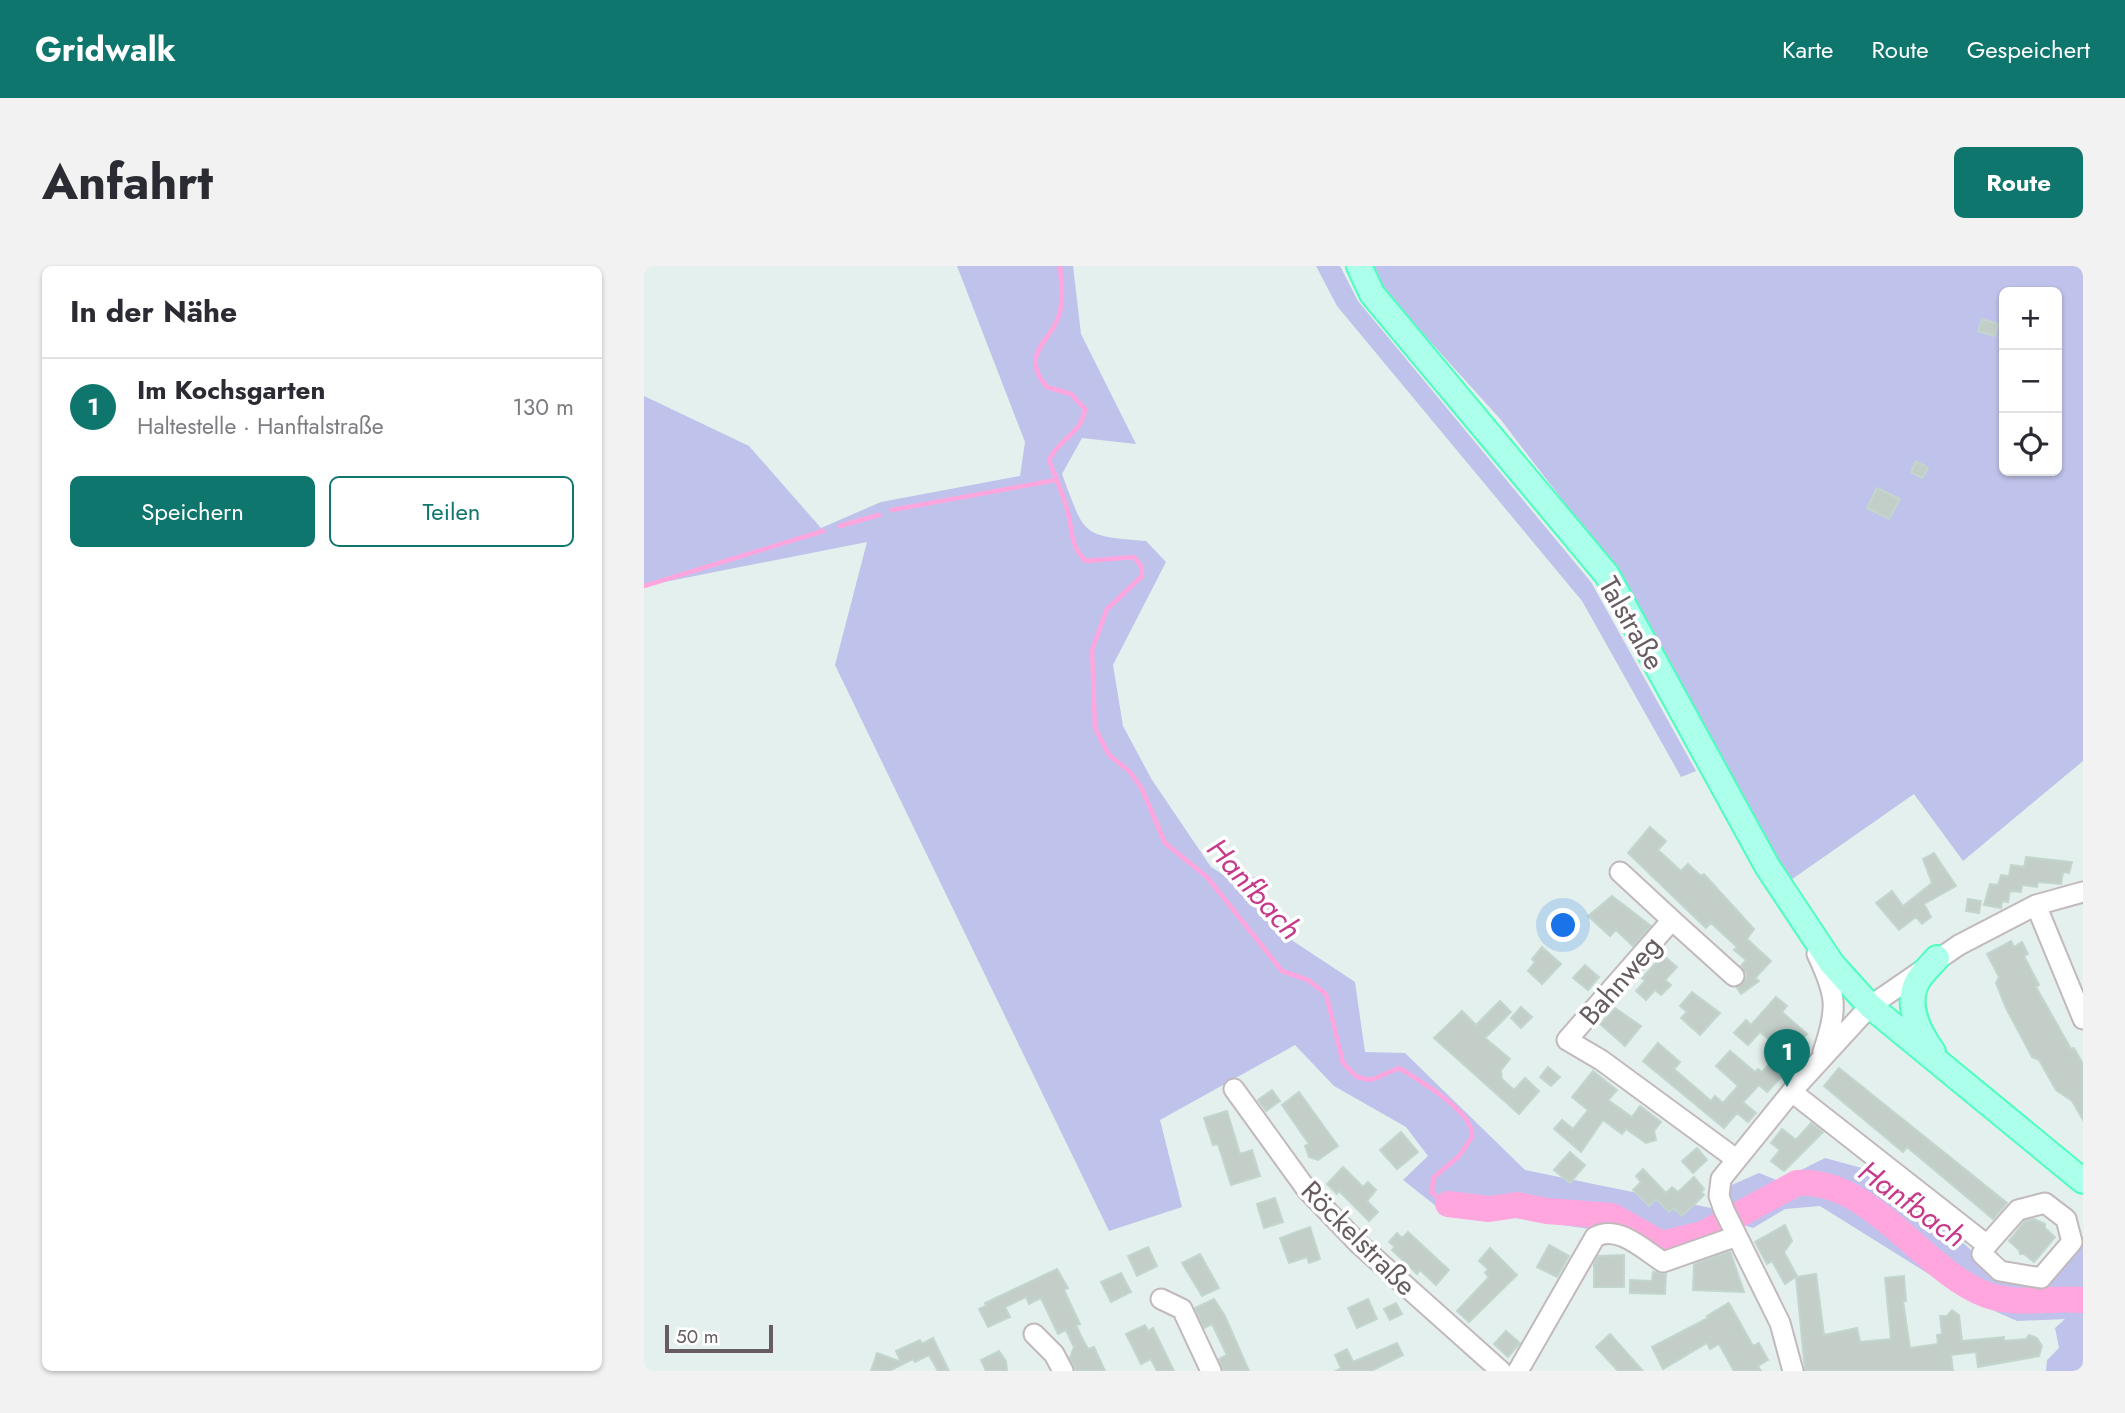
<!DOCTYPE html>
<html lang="de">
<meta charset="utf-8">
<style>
body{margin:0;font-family:Jost,sans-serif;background:#f2f2f3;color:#2b2b33}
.controls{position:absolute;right:21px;top:21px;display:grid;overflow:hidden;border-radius:10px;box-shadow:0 2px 5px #0004}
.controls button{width:63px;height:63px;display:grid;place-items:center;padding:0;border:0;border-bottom:2px solid #e1e1e2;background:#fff;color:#2b2b33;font:35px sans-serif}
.scale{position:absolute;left:21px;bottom:18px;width:108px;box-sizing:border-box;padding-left:7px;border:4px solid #665c62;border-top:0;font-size:19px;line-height:24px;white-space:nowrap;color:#665c62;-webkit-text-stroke:5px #fff;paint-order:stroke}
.you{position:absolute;left:920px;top:660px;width:24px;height:24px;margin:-18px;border:5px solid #fff;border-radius:50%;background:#1a73e8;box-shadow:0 0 0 10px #1a73e833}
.badge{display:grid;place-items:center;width:46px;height:46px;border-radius:50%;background:#0f766e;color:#fff;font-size:23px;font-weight:700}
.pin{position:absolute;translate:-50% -58px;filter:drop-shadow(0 2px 4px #0008)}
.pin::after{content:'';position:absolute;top:37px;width:24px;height:21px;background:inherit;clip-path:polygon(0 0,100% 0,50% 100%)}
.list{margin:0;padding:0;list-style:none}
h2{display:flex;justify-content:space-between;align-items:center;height:91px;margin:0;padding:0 28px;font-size:30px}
h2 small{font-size:23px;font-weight:400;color:#7c7c81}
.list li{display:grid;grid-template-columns:46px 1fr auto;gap:21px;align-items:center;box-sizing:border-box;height:98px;padding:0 28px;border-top:2px solid #e1e1e2}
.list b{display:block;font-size:26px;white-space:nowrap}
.list p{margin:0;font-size:23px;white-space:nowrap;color:#7c7c81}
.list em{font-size:23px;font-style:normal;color:#7c7c81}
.actions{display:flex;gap:14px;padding:21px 28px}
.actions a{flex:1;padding:16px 0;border:2px solid #0f766e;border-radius:10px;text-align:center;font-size:24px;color:#0f766e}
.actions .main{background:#0f766e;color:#fff}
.icon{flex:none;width:38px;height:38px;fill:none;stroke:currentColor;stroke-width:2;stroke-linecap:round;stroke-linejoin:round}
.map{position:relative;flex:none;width:1439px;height:1105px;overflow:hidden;border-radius:10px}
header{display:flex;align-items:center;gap:42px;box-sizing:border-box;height:98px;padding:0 35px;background:#0f766e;color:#fff}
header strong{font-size:33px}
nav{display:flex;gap:38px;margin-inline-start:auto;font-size:24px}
.intro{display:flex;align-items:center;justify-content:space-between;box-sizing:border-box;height:168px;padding:0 42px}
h1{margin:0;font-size:49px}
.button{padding:18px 32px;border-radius:10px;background:#0f766e;color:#fff;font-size:24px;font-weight:700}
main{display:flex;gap:42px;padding:0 42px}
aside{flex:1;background:#fff;border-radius:10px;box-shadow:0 2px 5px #0004}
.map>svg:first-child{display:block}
</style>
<header>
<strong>Gridwalk</strong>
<nav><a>Karte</a><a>Route</a><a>Gespeichert</a></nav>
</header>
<div class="intro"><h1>Anfahrt</h1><a class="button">Route</a></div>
<main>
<aside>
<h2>In der Nähe<small></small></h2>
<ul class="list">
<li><span class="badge">1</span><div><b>Im Kochsgarten</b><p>Haltestelle · Hanftalstraße</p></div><em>130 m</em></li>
</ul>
<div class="actions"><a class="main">Speichern</a><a>Teilen</a></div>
</aside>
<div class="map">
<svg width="1439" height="1105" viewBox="0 0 1439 1105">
<rect width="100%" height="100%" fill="#e4f0ed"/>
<path fill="#bfc2ea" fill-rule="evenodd" d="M 313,0 L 429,0 L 437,68 L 492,178 L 438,172 L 418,208 C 441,269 436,270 502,275 L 522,296 L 469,399 L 479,460 L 508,514 L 567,601 L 588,614 L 613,611 L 640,669 L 711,716 L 721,786 L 761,787 L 881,904 L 1067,942 L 1078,962 L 1030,984 L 979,968 L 865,951 L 802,948 L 759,914 L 784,890 L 762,861 L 690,820 L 651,779 L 516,854 L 538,941 L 465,965 L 191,399 L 223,276 L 0,320 L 0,130 L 105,180 L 177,262 L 237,236 L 376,210 L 381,176 Z
M 672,0 L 696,0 L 714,35 L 947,316 L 1052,505 L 1037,511 L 938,335 L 693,40 Z
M 727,0 L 1439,0 L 1439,495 L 1319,595 L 1270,528 L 1144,616 L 981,316 L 857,154 L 737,21 ZM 1360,26 L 1413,26 L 1413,205 L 1360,205 Z
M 1181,892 L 1236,907 L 1325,982 L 1348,1009 L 1396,1020 L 1439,970 L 1439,1105 L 1402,1105 L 1403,1094 L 1415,1082 L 1411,1062 L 1421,1053 L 1373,1055 L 1328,1035 L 1176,940 L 1141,943 L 1109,962 L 1096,958 L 1083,921 L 1115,907 L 1135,915 Z"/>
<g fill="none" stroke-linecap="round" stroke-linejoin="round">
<path stroke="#ffa6df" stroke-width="4.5" d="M 416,0 C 417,14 419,32 416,46 C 410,75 373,86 403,121 L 427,128 L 441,143 C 438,168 414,173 405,194 C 411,210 418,226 423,243 C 429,264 425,279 442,295 L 490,291 L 497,300 L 498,310 L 463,343 L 448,384 L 451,462 L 465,489 L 485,505 L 497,521 L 521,577 L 563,611 L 638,705 L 664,714 L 682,728 L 699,797 L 713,811 L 727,814 L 755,802 C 774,814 831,846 828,871 L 815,890 L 789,912 L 788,927 L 804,938
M 248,244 L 412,214
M 196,260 L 235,249
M 0,320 L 179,265"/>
<path stroke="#ffa6df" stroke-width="26" d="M 804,938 L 845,943 L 873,939 L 903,945 L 968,950 L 1018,978 L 1059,968 L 1153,917 C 1228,912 1278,1005 1343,1029 C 1374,1040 1407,1031 1439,1034"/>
</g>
<path fill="#c3cec9" stroke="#c2d6ce" stroke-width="2" d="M 1338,53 L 1354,58 L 1351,70 L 1334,65 Z
M 1272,195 L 1284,202 L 1278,212 L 1267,206 Z
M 1233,222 L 1256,233 L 1245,253 L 1223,242 Z
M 1006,561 L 1022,575 L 1014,584 L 1037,605 L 1044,598 L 1057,610 L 1060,608 L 1110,663 L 1103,673 L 1127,695 L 1111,712 L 1115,715 L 1097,728 L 1093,722 L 1102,713 L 1103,708 L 1097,700 L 1102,694 L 1090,684 L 1093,681 L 1067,657 L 1062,662 L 984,587 Z
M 1290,587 L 1312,620 L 1280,638 L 1287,651 L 1278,658 L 1272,651 L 1255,664 L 1232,637 L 1248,625 L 1259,640 L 1288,617 L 1279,593 Z
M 1382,591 L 1428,596 L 1425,607 L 1419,606 L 1417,618 L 1394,616 L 1393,621 L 1378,619 L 1377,626 L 1366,625 L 1364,636 L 1358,635 L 1357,642 L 1340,639 L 1346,618 L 1354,619 L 1357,609 L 1365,610 L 1367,599 L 1380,601 Z
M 968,630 L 1007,660 L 989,680 L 972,664 L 966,670 L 944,650 Z
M 1324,633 L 1337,635 L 1335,647 L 1322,645 Z
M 1367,675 L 1370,681 L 1378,676 L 1384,688 L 1380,690 L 1395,719 L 1392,721 L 1427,783 L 1430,782 L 1439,798 L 1439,854 L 1428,835 L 1412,824 L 1395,794 L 1388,791 L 1362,742 L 1352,717 L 1355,711 L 1343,688 Z
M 898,681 L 917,698 L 898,718 L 884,705 L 891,696 L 888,693 Z
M 1019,689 L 1033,701 L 1021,714 L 1027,719 L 1017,729 L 1011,724 L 1002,734 L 992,725 L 1001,715 L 998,712 Z
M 941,699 L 955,711 L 944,724 L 929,712 Z
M 1048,726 L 1076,747 L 1056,769 L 1037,752 L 1043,746 L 1036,740 Z
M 1132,731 L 1143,740 L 1138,746 L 1163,768 L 1144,790 L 1116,766 L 1104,779 L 1090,767 L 1102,754 L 1107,759 Z
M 856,735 L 867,746 L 841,772 L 866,793 L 857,804 L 858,813 L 870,824 L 881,812 L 895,825 L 875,848 L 790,772 L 818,745 L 832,759 Z
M 877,741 L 888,751 L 877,762 L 867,752 Z
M 971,742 L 997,760 L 981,780 L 956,758 Z
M 1014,777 L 1036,796 L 1030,803 L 1067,835 L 1071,830 L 1079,837 L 1094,820 L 1072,800 L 1086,785 L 1111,806 L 1114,803 L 1118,806 L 1129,794 L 1142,806 L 1123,826 L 1115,819 L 1099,836 L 1112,847 L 1104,856 L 1093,847 L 1080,862 L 999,795 Z
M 904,801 L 916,811 L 907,820 L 896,811 Z
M 1195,802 L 1363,937 L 1349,953 L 1263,881 L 1259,886 L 1180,820 Z
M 949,805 L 973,824 L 964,834 L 988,851 L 996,840 L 1017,856 L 1010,865 L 1012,874 L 1002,877 L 982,863 L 978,868 L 959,854 L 937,886 L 910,863 L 918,854 L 929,863 L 944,844 L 928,831 Z
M 628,824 L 636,835 L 622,845 L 614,834 Z
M 655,826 L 694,880 L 674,894 L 665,891 L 661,880 L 665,878 L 638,839 Z
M 583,845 L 596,888 L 608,884 L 616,910 L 587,919 L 574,878 L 569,879 L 560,852 Z
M 1167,857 L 1179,866 L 1140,905 L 1127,895 L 1136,884 L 1127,877 L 1138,863 L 1152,874 Z
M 757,866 L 774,886 L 753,903 L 736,884 Z
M 1053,882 L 1063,894 L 1049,907 L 1038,895 Z
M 926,886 L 941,899 L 926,917 L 910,904 Z
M 699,901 L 719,921 L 724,916 L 732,924 L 723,935 L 734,946 L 725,955 L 695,925 L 693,928 L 683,918 Z
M 999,903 L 1022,927 L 1028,921 L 1034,926 L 1050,911 L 1060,923 L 1057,926 L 1060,929 L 1038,950 L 1030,942 L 1025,946 L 1012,933 L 1005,940 L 989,924 L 997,916 L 992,910 Z
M 631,932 L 639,956 L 620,962 L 613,938 Z
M 1390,953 L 1401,958 L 1401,962 L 1411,971 L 1390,996 L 1380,988 L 1376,988 L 1375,984 L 1365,975 L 1381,955 Z
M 1141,959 L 1148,975 L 1140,986 L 1153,1010 L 1141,1018 L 1128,995 L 1123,998 L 1111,976 Z
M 666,961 L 676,993 L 665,997 L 663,991 L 645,997 L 636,972 Z
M 764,966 L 805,1004 L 792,1019 L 776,1004 L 773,1008 L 748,984 L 751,981 L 745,976 L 753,967 L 758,972 Z
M 905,979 L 925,990 L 913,1011 L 893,1001 Z
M 504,981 L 513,1000 L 493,1010 L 484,990 Z
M 846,982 L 873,1009 L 825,1056 L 813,1045 L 845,1011 L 841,1007 L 844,1003 L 835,995 Z
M 1086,985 L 1100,1026 L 1049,1024 L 1050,998 Z
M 556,988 L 575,1022 L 558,1030 L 538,997 Z
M 980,989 L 980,1021 L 950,1021 L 950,998 L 954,990 Z
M 413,1003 L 424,1022 L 420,1024 L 436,1058 L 432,1059 L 437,1070 L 444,1083 L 450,1081 L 461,1105 L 432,1105 L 426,1092 L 430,1081 L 427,1075 L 422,1064 L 414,1068 L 397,1032 L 385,1038 L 382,1031 L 361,1041 L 366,1051 L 344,1061 L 335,1043 L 342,1040 L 341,1037 Z
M 1009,1006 L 1022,1008 L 1021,1028 L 986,1027 L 986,1014 L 1008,1015 Z
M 477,1007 L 487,1026 L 467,1036 L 457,1016 Z
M 1172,1008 L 1180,1069 L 1213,1062 L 1216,1076 L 1247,1073 L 1241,1012 L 1260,1010 L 1262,1035 L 1259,1035 L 1266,1082 L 1294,1078 L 1293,1069 L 1298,1068 L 1296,1050 L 1303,1050 L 1308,1044 L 1315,1049 L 1318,1075 L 1360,1071 L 1360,1075 L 1382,1073 L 1385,1069 L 1393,1072 L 1398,1080 L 1395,1090 L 1334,1101 L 1332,1086 L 1307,1089 L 1309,1105 L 1161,1105 L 1152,1011 Z
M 570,1033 L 581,1050 L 605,1105 L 580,1105 L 578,1101 L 575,1093 L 583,1089 L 568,1058 L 560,1062 L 551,1042 Z
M 724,1033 L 733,1053 L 713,1062 L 704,1042 Z
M 752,1037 L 758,1048 L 746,1054 L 740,1043 Z
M 1085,1037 L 1109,1080 L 1115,1077 L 1124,1094 L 1114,1100 L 1117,1105 L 1090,1105 L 1075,1078 L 1066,1083 L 1063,1077 L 1019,1103 L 1008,1081 L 1064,1052 L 1063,1050 Z
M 501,1059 L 504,1065 L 509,1062 L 530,1105 L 513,1105 L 507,1093 L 497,1098 L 482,1068 Z
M 862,1065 L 876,1077 L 864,1091 L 850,1078 Z
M 966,1068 L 974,1077 L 999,1105 L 974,1105 L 952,1081 Z
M 289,1072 L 305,1105 L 294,1105 L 285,1089 L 271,1096 L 269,1093 L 245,1105 L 227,1105 L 233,1087 L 257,1096 L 252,1085 L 276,1074 L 278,1078 Z
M 753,1077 L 759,1089 L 727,1105 L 692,1105 L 697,1102 L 691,1089 L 703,1083 L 709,1096 Z
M 355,1085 L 362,1095 L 363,1105 L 342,1105 L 337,1094 Z"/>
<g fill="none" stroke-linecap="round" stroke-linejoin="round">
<g stroke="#c2b9bd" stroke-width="23">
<path id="minor" d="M 976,606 L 1028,654 L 923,774 L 957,794 L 1092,893
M 1392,639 L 1439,753
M 1028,654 L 1090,710
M 1173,688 C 1193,730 1194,742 1179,786
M 590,823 L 663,924 L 716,979 L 857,1105
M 1148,826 L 1343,979 L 1374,944 L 1401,937 L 1422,953 L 1428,976 L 1397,1012 L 1356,1005 L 1338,988 L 1343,979
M 517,1033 L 538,1043 L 567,1105
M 390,1068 L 410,1088 L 419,1105
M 874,1105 L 951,971 C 974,958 1000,984 1019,996 L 1093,970
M 1149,1105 L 1136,1057 L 1080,944 L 1075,930 L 1077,913 L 1149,824 L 1226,740 L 1315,679 L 1392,639 L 1439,626"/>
</g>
<g stroke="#4ffebf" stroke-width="28">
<path id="major" d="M 715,0 L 728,28 L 963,309 L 1123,600 L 1188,698 L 1226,740 L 1439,915
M 1289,786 C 1276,768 1262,741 1272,718 C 1276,709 1286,700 1293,692"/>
</g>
<use href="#minor" stroke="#fff" stroke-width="19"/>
<use href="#major" stroke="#abffeb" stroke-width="24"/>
</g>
<g text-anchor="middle" stroke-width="7" stroke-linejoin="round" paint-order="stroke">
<g font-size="28" fill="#665c62" stroke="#fff">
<text transform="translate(988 357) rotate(60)" y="10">Talstraße</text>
<text transform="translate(976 714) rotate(-49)" y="10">Bahnweg</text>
<text transform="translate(715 972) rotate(45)" y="10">Röckelstraße</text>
</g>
<g font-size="30" font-style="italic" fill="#c53a89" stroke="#fff">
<text transform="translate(610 623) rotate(48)" y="10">Hanfbach</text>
<text transform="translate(1268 938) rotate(36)" y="10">Hanfbach</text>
</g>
</g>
</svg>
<div class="controls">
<button>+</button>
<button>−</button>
<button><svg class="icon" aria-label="locate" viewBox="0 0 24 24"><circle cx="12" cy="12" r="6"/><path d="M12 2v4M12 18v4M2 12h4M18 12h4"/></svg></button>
</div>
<div class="scale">50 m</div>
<div class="you"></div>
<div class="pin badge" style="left:1143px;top:821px">1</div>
</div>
</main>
